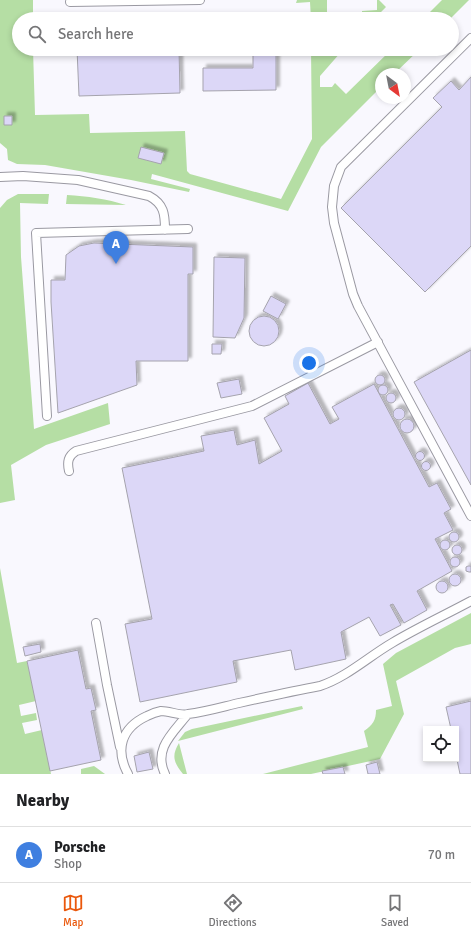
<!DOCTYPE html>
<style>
body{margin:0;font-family:Signika,sans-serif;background:#f6f6f6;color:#202124}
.controls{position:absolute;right:12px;bottom:12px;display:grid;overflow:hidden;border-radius:0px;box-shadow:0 2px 6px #0003}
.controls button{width:36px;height:36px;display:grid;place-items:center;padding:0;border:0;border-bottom:1px solid #e0e0e0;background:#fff;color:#202124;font:20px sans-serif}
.compass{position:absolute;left:375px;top:68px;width:36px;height:36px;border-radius:50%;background:#fff;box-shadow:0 2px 6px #0003;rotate:148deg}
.you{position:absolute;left:309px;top:363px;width:14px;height:14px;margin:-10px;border:3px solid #fff;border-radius:50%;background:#1a73e8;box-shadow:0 0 0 6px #1a73e833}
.badge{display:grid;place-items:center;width:26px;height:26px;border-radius:50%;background:#ea580c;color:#fff;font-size:13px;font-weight:700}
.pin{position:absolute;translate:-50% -33px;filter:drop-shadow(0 1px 2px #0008)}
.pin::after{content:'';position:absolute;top:21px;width:14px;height:12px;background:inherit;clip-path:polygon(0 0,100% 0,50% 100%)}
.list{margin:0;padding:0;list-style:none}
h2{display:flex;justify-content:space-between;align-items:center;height:52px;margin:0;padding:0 16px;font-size:17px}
h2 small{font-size:13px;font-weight:400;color:#757577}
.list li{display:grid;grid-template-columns:26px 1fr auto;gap:12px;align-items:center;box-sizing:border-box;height:56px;padding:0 16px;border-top:1px solid #e0e0e0}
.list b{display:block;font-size:15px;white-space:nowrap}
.list p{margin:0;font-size:13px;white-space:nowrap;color:#757577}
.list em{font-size:13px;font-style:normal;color:#757577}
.icon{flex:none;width:22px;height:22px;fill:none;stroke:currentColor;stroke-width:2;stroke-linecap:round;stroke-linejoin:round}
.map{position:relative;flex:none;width:471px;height:774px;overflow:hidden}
.search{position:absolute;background:#fff;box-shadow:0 2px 6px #0003;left:12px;right:12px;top:12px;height:44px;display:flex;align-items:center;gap:10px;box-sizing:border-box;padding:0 14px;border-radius:22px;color:#757577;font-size:15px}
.sheet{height:108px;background:#fff}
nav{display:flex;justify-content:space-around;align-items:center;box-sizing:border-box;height:56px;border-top:1px solid #e0e0e0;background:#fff;font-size:11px;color:#757577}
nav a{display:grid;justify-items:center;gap:2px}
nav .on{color:#ea580c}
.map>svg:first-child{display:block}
</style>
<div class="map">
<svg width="471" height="774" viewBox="0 0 471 774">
<defs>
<filter id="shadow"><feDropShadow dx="3.5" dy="-3.5" stdDeviation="1" flood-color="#0004"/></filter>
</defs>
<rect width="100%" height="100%" fill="#f9f8fe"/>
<path fill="#b5dea4" d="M 0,0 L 33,0 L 33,19 L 19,19 L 19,49 L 33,49 L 35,115 L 89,114 L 90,133 L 185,131 L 187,171 L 190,174 L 281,199 L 312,139 L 311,49 L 341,49 L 341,52 L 320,76 L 320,87 L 332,87 L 335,83 L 346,94 L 392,49 L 420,49 L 394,74 L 381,74 L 381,87 L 321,147 L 288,211 L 152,174 L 151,179 L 190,189 L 189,192 L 131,180 L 45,165 L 17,164 L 8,160 L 7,149 L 0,143 Z
M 297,0 L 327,0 L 327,19 L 311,19 L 310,2 L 296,3 Z
M 377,0 L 379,0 L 386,7 L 374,19 L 363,19 L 362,16 L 362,11 L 377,10 Z
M 442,0 L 469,0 L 450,19 L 423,19 Z
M 18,194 L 49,194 L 48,204 L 20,203 L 21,257 L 34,429 L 108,403 L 110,424 L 46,445 L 11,465 L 15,500 L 0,503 L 0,208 L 7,200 Z
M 67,195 C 87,196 107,199 126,205 L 66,204 Z
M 0,568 L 17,663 L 27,661 L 36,701 L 19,705 L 21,716 L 36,713 L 37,720 L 22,723 L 25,734 L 42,730 L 51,774 L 0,774 Z
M 471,613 L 471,644 L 455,648 L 396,681 L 404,714 L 380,759 L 311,774 L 263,774 L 368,747 L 364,731 C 373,725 376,720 376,710 L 392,706 L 383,664 L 396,653 Z
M 302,706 L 303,709 L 178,741 L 185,732 L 192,729 Z
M 179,743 L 187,774 L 183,774 C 174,763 171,756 179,743 Z
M 94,766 L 105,774 L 81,774 L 81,769 Z"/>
<path fill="#dcd7f7" stroke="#a5a3ad" filter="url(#shadow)" d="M 77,49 L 179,49 L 180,93 L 79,96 Z
M 253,54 L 276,54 L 276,90 L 203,91 L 203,68 L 253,68 Z
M 471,77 L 471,246 L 425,292 L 341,208 L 442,107 L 433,98 L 451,81 L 459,90 Z
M 4,116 L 12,116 L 12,125 L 4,125 Z
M 141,147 L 164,153 L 161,164 L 138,158 Z
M 94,243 L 193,247 L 193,274 L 188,274 L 188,361 L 136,361 L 137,385 L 58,413 L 51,302 L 51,280 L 65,280 L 66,255 L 79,246 Z
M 214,257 L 245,258 L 244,318 L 235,338 L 213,337 Z
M 271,296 L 286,304 L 278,319 L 263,311 Z
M249 331a15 15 0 1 1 30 0a15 15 0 1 1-30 0Z
M 212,344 L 222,344 L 221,354 L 212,354 Z
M 471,350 L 471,485 L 414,382 Z
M375 380a5 5 0 1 1 10 0a5 5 0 1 1-10 0Z
M 239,379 L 242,394 L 221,398 L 217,383 Z
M 308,383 L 330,424 L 339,419 L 332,407 L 374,384 L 429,487 L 437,483 L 451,509 L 444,513 L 453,530 L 435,539 L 452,571 L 417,591 L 427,610 L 404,623 L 393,604 L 390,605 L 401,625 L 380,636 L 369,617 L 341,632 L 346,659 L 295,670 L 291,650 L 233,661 L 237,682 L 140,702 L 125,624 L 152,619 L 122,468 L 204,451 L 201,436 L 234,430 L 237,445 L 255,440 L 259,464 L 282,451 L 264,418 L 289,404 L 285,396 Z
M378 390a5 5 0 1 1 10 0a5 5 0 1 1-10 0Z
M386 398a5 5 0 1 1 10 0a5 5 0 1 1-10 0Z
M393 414a6 6 0 1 1 12 0a6 6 0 1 1-12 0Z
M400 426a7 7 0 1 1 14 0a7 7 0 1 1-14 0Z
M415.5 456a4.5 4.5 0 1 1 9 0a4.5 4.5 0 1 1-9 0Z
M421.5 466a4.5 4.5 0 1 1 9 0a4.5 4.5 0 1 1-9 0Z
M449 537a5 5 0 1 1 10 0a5 5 0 1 1-10 0Z
M440 545a5 5 0 1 1 10 0a5 5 0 1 1-10 0Z
M452 550a5 5 0 1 1 10 0a5 5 0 1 1-10 0Z
M450 562a5 5 0 1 1 10 0a5 5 0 1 1-10 0Z
M 468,566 L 471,566 L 471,572 L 469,572 L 466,571 L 466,567 Z
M449 580a6 6 0 1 1 12 0a6 6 0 1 1-12 0Z
M436 587a6 6 0 1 1 12 0a6 6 0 1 1-12 0Z
M 40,644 L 41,652 L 25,656 L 23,647 Z
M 78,650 L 86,689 L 91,688 L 96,710 L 91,711 L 101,760 L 50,771 L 27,661 Z
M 471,701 L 471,774 L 460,774 L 456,755 L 456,729 L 451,729 L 446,707 Z
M 149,752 L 153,769 L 137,772 L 134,756 Z
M 377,762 L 380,774 L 368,774 L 366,765 Z
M 343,767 L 345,774 L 323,774 L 322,771 Z"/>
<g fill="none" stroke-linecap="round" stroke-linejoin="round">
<g stroke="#9a99a2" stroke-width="10">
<path id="service" d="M 70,2 L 200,0
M 471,38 L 341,167 L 334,186 L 332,207 L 334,223 L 353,294 L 358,306 L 471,516
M 0,177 L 23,176 L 78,180 L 149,196 C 164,204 165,214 165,230
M 47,416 L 36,233 L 188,229
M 69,471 C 67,462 68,456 76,451 L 252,406 L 378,342
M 96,623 L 107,685 L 120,747
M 128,774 C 115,750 121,728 147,716 C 151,714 156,712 161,711 C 170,711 180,716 188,714 C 205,712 222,707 239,703 C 266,697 293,691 320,686 C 347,677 368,657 392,643 C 417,628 445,615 471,601
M 165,774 C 153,749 173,733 187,715"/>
</g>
<use href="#service" stroke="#fff" stroke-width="8"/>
</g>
</svg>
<div class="controls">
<button><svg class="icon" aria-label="locate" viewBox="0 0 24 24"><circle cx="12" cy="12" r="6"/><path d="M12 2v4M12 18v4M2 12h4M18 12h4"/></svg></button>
</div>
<svg class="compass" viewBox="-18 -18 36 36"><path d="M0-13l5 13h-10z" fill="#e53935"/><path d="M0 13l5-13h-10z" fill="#757577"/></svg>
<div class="you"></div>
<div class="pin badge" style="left:116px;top:264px;background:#3f7fe0">A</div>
<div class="search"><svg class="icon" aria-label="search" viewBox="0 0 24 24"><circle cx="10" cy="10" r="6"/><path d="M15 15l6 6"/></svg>Search here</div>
</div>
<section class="sheet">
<h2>Nearby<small></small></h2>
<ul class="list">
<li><span class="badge" style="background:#3f7fe0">A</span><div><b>Porsche</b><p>Shop</p></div><em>70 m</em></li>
</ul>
</section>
<nav>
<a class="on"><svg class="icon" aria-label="map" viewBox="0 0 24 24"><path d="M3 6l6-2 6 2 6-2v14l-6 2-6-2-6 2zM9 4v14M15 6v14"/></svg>Map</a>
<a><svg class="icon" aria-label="directions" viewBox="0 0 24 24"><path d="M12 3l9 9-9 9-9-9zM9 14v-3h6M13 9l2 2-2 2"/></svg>Directions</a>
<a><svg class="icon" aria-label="saved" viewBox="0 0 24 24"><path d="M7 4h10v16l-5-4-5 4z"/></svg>Saved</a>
</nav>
